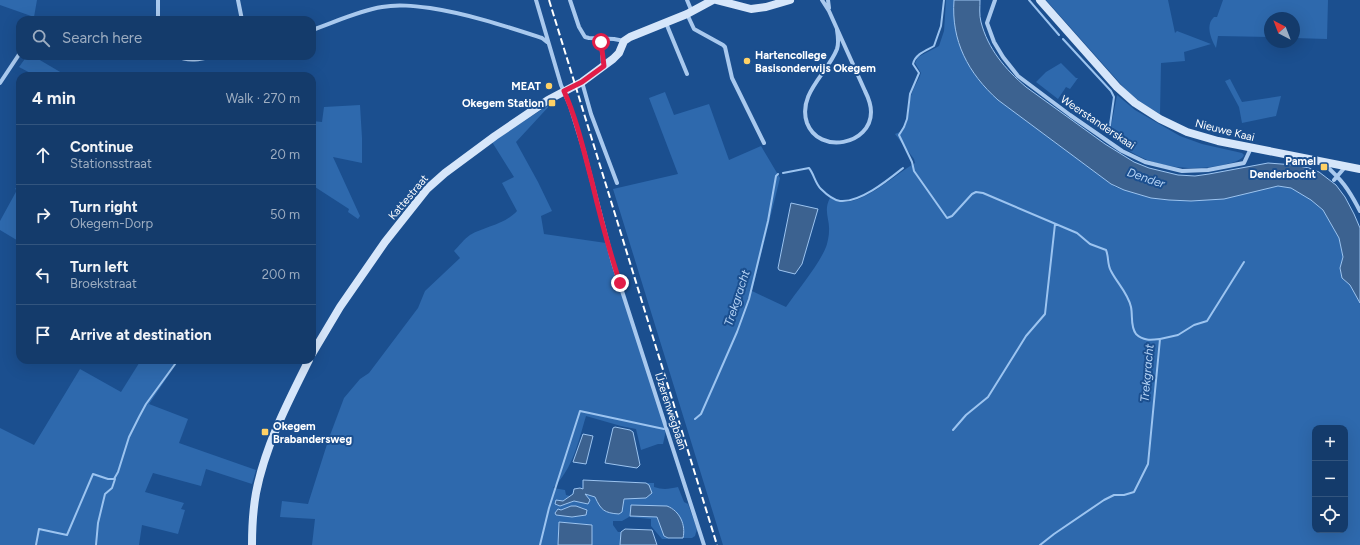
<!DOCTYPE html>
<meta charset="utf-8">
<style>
body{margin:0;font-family:Figtree,sans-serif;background:#214673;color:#f1f3f6}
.controls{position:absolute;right:12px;bottom:12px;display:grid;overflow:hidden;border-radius:8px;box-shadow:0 4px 16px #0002}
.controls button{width:36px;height:36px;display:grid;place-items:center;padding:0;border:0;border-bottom:1px solid #33557e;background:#143b6b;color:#f1f3f6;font:20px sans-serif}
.compass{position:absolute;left:1264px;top:12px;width:36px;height:36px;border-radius:50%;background:#143b6b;box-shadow:0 4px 16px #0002;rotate:318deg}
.stop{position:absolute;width:12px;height:12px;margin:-9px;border:3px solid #e11d48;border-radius:50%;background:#fff}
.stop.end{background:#e11d48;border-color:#fff;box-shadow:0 1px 4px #0008}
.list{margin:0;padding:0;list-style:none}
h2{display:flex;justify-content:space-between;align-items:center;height:52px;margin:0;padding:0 16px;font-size:17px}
h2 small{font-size:13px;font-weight:400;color:#9dadc1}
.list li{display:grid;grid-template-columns:26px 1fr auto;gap:12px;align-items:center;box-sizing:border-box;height:60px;padding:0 16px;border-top:1px solid #33557e}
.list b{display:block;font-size:15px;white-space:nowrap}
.list p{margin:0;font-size:13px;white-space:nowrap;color:#9dadc1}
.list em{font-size:13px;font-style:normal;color:#9dadc1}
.icon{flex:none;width:22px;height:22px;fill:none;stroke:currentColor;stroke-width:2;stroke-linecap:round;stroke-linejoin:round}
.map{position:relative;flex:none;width:1360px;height:545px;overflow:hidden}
.search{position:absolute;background:#143b6b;box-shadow:0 4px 16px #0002;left:16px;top:16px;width:300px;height:44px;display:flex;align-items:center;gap:10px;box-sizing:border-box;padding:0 14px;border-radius:12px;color:#9dadc1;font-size:15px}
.panel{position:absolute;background:#143b6b;box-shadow:0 4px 16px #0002;left:16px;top:72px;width:300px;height:292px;border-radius:12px}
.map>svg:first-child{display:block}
</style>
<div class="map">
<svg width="1360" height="545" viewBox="0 0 1360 545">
<rect width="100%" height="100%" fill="#1b4f8f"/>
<path fill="#2e69ad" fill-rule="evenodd" d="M 0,0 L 37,0 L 34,17 L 0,5 Z
M 946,0 L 954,0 C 951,41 968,73 998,100 L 1115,187 L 1151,198 L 1169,200 L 1191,201 L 1278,186 L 1291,188 L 1312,200 L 1323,210 L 1339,238 L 1343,257 L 1340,268 L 1342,278 L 1350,285 L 1360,303 L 1360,545 L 723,545 L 613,189 L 678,174 L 649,98 L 665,92 L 674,115 L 709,104 L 729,160 L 761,146 L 780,178 L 752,291 L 786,307 C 797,291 822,261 827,244 C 828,240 829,235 829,231 C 830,219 823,211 830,198 C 834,199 838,202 842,202 C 864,204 896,174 915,163 L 914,159 L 895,134 C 913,129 906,106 912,93 C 914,86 919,80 921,73 L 915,63 L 918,57 L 939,46 L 944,31 ZM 1315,428 L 1345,428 L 1345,530 L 1315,530 Z
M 1046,0 L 1168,0 L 1175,33 L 1177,31 L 1211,44 L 1184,52 L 1185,61 L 1161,63 L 1160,114 L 1143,104 L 1126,90 Z
M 1223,0 L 1328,0 L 1327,39 L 1294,38 L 1294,18 L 1270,18 L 1270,37 L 1218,36 L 1216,48 C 1211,39 1205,25 1214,17 L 1217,17 Z
M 27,56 L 33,56 L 67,76 L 36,76 L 19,67 Z
M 1061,63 L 1076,78 L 1078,78 L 1070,89 L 1066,87 L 1058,99 L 1036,82 L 1046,72 Z
M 1230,79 L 1242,102 L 1281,96 L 1276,116 L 1242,123 L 1239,107 L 1225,81 Z
M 1117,95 L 1135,110 L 1180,136 L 1202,144 L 1242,153 L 1244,155 L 1243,157 C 1238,162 1230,163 1223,165 C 1187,173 1133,166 1110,132 Z
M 552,103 L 516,142 L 538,182 L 552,211 L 541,216 L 544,234 L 606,243 L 666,430 L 663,444 L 658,444 L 641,450 L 636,429 L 621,426 L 586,416 C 578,443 573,468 553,488 L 565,490 L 566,495 L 570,496 L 563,501 L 564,505 L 574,501 L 588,504 L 584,494 L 595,497 L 599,505 L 623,507 L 624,500 L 626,498 L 646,498 L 649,485 L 646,483 L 654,483 L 654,487 C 663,490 669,489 678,487 L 684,502 L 688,504 L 697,529 L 695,536 L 692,538 L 683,538 C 686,523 681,519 672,508 L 630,516 L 657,517 L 664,536 L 668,539 L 662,539 L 651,526 L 651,519 L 629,517 L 622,521 L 613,521 L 613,525 L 618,532 L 621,532 L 620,545 L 592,545 L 592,525 L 559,522 L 558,545 L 312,545 L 315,519 L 280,517 L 282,501 L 308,504 L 329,438 L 344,398 L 360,379 L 369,373 L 418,308 L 425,291 L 460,258 L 454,251 C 459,246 464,239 470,235 C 486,226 504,225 517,211 L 502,183 L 514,177 L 492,142 ZM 571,506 L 584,508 L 586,515 L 572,517 L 556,515 L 555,513 L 558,509 L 561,510 Z
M 360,105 L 362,138 L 362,163 L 333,157 L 360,216 L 358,219 L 348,212 L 349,209 L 315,187 L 312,192 L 312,121 L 322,122 L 324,107 Z
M 20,182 L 20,242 L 0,230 L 0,221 L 17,190 L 15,189 Z
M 141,360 L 179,360 L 149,404 L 188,419 L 179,443 L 256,470 L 252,484 L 206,469 L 201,486 L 153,473 L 145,492 L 184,503 L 181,509 L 185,510 L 178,534 L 142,525 L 139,545 L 0,545 L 0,428 L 34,445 L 80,369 L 121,392 Z"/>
<path fill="#3c6290" stroke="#9cc4f0" d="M 954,0 L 980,0 C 980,7 979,15 981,22 C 988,49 1005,69 1026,87 L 1105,144 L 1134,162 L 1149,168 L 1178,175 L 1195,176 L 1209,174 L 1268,163 L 1294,165 L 1309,168 L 1319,172 L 1336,185 L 1345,197 L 1354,214 L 1360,228 L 1360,303 L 1350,285 L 1342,278 L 1340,268 L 1343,257 L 1339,238 L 1323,210 L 1311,200 L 1291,188 L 1278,186 L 1224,199 L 1191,201 L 1169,200 L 1151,198 L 1124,190 L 1111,184 L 998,100 C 968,73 951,41 954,0 Z
M 791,203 L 818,209 L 802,264 L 795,274 L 779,270 L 778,268 Z
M 615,427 L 630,430 L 633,432 L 640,465 L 637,468 L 605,463 L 613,428 Z
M 583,434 L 593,436 L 586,464 L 573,462 Z
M 583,480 L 646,483 L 649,485 L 652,493 L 646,498 L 624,499 L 622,512 L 619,514 C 604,513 601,510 595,497 L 585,494 L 590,500 L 588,504 L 574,501 L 560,506 L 555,504 L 556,500 L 563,501 L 573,494 L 574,489 L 580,488 L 583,489 Z
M 631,505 L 667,506 C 680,511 686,525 683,538 L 668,538 L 664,536 L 657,517 L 630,516 Z
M 571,506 L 576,506 L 587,510 L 586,515 L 572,517 L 556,515 L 555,513 L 558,509 L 561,510 Z
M 559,522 L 592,525 L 592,545 L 558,545 Z
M 625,529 L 652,530 L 657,545 L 620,545 L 621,532 Z"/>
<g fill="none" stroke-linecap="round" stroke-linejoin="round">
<path stroke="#9cc4f0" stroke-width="2" d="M 944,0 L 941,26 L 934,46 C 927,50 915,54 913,64 L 919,73 L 910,94 L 907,119 L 904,127 L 899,135 L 912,162 L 914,171 L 947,218 L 952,216 L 972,194 L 976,192 L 983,193 L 1077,233 L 1090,244 L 1106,250 C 1109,257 1107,264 1111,271 C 1117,283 1128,293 1131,307 C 1133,316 1130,326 1136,334 C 1143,341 1151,340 1160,339 L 1148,464 L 1134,492 L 1124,495 L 1114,495 L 1104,500 L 1054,534 L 1040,545
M 1029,0 L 1059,35
M 1063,39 L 1111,91 L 1114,97 L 1109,132
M 783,173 L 809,168 C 814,174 815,183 821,189 C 826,194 834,200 840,201 C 860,203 888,180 903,168
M 1160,339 L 1178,335 L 1194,325 L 1207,321 L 1244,262
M 695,419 L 701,414 L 716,380 L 737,332 L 749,299 L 768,221 L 776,176 L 778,174
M 953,430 L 966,415 L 988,397 L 1026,336 L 1045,314 L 1055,224
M 36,545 L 39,529 L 67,535 L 93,474 L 108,479 L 114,479 L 118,472 L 129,437 L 139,417 L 146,404 L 178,360
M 96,545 L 98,523 L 105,494 L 112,488 L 115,479
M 540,545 L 549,508 L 580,411 L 664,429"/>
<path stroke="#a9c9ee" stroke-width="4" d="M 238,0 L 242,20
M 536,0 L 561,85 L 570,106 L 584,151 L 613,263 L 704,545
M 570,0 L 579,27 L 585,37 L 589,38 L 614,39 L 624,41
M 687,0 L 692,12
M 822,0 L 829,11 L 865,91 C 868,97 871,104 871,112 C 871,145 819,155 807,123 C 797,94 828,73 837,49 C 839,43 838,36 837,30
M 828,0 L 829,8
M 995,0 L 987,23 L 994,42 L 1003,57 L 1018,76 L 1070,115 L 1122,151 L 1145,162 L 1182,171 L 1208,170 L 1244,163 L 1251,148
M 687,14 L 694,29 L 723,45 L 725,47 L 732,78 L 764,143
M 158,20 L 158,0
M 666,23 L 687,74
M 312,30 C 335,22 358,11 382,7 C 398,4 414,6 430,8 C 469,14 505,26 542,38 L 547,42
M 601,39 L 603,66
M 176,56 C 189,62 201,59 214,56
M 582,82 L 591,114 L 617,183
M 0,83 L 20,53
M 1323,163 C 1342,180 1348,188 1360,211
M 1334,180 L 1346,166"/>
<path stroke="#d6e6fa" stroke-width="8" d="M 716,0 L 751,9 L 766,7 L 790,0
M 1040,0 L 1117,87 L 1135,103 L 1160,119 L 1187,132 L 1218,141 L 1360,169
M 312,354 L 340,307 L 385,242 L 427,189 L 445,173 L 495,136 L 548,100 L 582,82 L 613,59 L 619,53 L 624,41 L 630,37 L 687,14 L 713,0
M 252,545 C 252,528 253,510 256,493 C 265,446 288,402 309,360"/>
<path stroke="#fff" stroke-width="2" stroke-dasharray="7 3" stroke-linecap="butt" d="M 549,0 L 717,545"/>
</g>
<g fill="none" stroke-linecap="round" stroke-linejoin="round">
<path stroke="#e11d48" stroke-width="5" d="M 601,42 L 604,66 L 582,82 L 564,91 C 577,120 584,152 592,182 C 600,216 609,250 620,283"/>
</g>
<g fill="#ffd166" stroke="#1b4f8f" stroke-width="1.5">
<circle cx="747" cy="61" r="4"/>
<circle cx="549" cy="86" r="4"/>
<rect x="548" y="99" width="8" height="8" rx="2"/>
<rect x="1320" y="163" width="8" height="8" rx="2"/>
<rect x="261" y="428" width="8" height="8" rx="2"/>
</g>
<g text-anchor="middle" stroke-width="4" stroke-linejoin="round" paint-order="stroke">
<g font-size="11" font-weight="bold" fill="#fff" stroke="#1b4f8f" text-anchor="end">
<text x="755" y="59" text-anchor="start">Hartencollege<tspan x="755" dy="13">Basisonderwijs Okegem</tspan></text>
<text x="541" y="90">MEAT</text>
<text x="544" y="107">Okegem Station</text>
<text x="1316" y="165">Pamel<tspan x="1316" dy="13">Denderbocht</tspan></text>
<text x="273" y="430" text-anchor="start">Okegem<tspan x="273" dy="13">Brabandersweg</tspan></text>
</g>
<g font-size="11" fill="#fff" stroke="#1b4f8f">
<text transform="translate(1098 122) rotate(34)" y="4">Weerstanderskaai</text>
<text transform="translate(1225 130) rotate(14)" y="4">Nieuwe Kaai</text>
<text transform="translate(408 197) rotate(-50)" y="4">Kattestraat</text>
<text transform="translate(671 411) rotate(72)" y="4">IJzerenwegbaan</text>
</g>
<g font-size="12" font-style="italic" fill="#b5d3f5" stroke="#1b4f8f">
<text transform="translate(1146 178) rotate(19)" y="4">Dender</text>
<text transform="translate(737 298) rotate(-72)" y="4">Trekgracht</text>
<text transform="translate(1147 373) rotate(-85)" y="4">Trekgracht</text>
</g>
</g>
</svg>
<div class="controls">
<button>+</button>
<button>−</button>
<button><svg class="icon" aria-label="locate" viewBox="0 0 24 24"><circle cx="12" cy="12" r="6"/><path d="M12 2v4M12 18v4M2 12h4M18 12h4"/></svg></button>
</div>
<svg class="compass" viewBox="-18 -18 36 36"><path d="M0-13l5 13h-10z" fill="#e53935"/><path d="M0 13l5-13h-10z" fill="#9dadc1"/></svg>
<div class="stop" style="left:601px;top:42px"></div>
<div class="stop end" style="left:620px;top:283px"></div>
<div class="search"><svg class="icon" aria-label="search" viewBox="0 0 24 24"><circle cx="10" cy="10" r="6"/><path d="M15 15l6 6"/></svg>Search here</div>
<section class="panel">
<h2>4 min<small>Walk · 270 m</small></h2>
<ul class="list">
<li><svg class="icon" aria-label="ahead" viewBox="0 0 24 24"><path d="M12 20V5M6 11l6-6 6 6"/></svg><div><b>Continue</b><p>Stationsstraat</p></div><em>20 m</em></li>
<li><svg class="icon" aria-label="right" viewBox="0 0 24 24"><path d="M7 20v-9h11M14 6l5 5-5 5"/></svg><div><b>Turn right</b><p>Okegem-Dorp</p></div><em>50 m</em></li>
<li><svg class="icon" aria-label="left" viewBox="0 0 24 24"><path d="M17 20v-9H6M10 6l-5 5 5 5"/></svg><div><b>Turn left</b><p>Broekstraat</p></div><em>200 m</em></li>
<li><svg class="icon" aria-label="arrive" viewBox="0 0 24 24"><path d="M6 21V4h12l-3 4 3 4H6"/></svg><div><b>Arrive at destination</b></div></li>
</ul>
</section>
</div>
